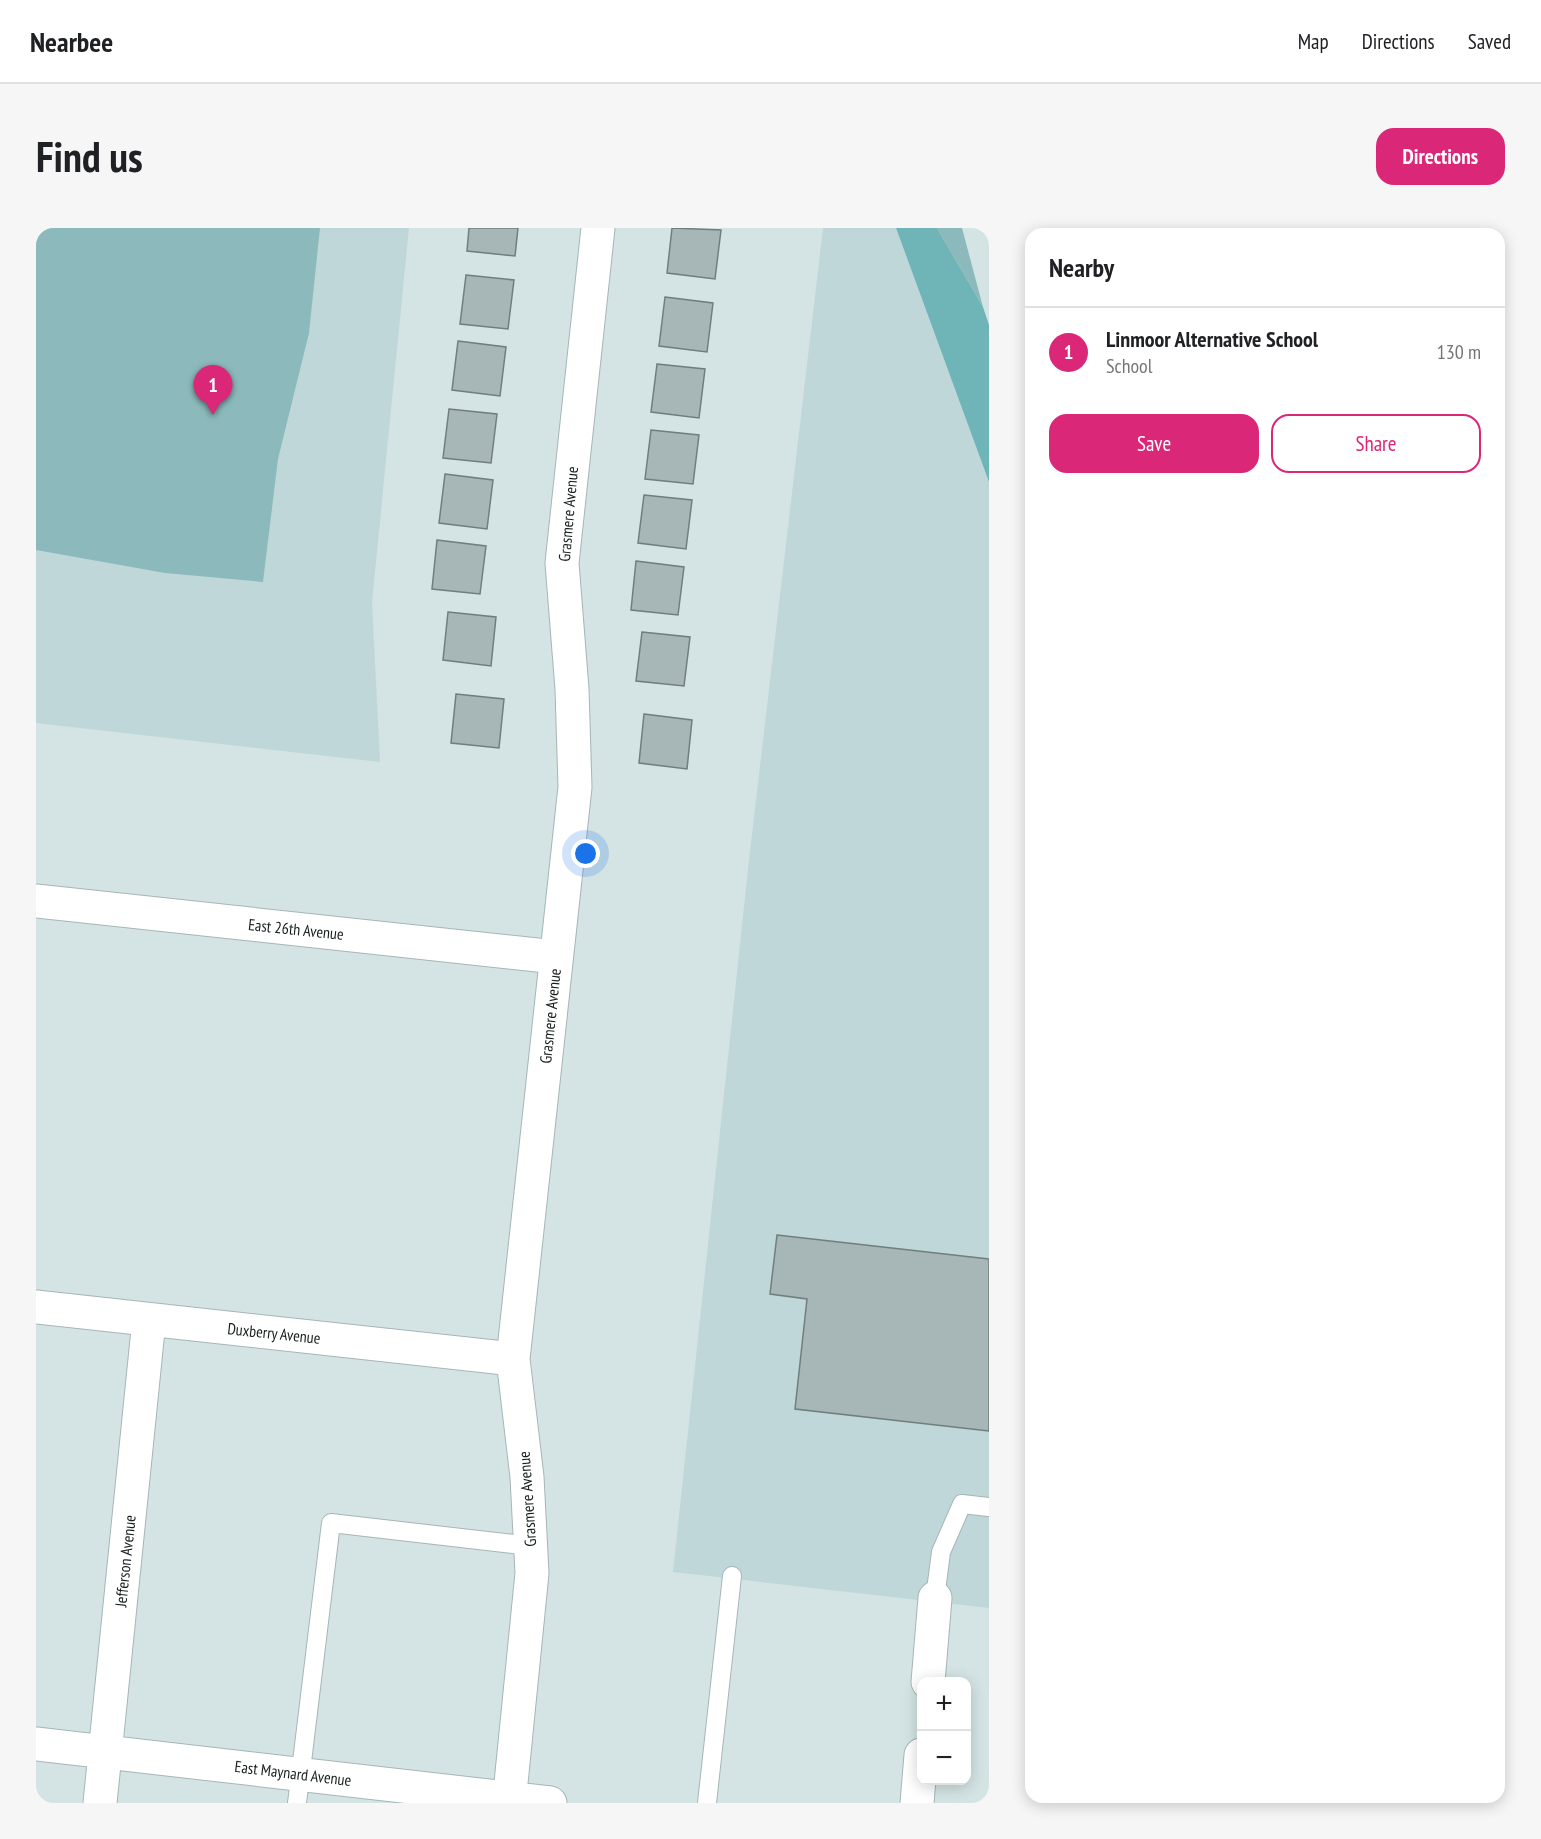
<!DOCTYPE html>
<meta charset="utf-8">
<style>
body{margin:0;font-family:"PT Sans Narrow",sans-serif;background:#f6f6f6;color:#202124}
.controls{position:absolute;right:18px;bottom:18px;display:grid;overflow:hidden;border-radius:12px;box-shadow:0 3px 15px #0003}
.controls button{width:54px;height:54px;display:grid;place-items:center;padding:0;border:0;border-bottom:2px solid #e0e0e0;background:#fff;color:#202124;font:30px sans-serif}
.you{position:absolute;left:550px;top:626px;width:21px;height:21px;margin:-15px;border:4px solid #fff;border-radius:50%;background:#1a73e8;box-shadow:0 0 0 9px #1a73e833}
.badge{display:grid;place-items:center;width:39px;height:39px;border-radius:50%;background:#db2777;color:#fff;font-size:20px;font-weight:700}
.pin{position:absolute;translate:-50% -50px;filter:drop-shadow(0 2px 3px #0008)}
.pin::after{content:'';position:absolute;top:32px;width:21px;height:18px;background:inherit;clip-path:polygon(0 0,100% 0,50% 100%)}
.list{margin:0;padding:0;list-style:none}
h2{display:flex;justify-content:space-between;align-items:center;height:78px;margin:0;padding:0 24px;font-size:26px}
h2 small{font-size:20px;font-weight:400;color:#757577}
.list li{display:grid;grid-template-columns:39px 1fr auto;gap:18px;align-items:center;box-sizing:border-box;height:90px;padding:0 24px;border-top:2px solid #e0e0e0}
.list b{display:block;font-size:22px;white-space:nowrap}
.list p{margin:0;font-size:20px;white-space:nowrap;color:#757577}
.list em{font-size:20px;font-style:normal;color:#757577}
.actions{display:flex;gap:12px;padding:18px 24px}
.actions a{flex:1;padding:14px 0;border:2px solid #db2777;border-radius:18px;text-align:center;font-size:21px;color:#db2777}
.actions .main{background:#db2777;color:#fff}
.map{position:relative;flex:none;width:953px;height:1575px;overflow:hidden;border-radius:18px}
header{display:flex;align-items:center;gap:36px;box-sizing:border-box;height:84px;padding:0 30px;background:#fff;border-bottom:2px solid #e0e0e0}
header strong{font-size:28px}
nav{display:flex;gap:33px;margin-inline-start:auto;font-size:21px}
.intro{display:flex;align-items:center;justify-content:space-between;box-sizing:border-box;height:144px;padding:0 36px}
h1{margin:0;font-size:42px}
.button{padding:15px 27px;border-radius:18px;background:#db2777;color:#fff;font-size:21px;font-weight:700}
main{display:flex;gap:36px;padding:0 36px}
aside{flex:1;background:#fff;border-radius:18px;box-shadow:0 3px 15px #0003}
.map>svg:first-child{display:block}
</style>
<header>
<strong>Nearbee</strong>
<nav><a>Map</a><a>Directions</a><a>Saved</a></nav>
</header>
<div class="intro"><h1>Find us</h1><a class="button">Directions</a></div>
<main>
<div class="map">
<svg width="953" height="1575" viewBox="0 0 953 1575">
<rect width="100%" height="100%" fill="#d4e4e4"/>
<path fill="#bfd7d8" d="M 0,0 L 373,0 L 336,374 L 344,534 L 0,495 Z
M 787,0 L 860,0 L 953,254 L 953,1380 L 637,1344 L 713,632 Z"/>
<path fill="#8cbabc" d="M 0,0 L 284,0 L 273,105 L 242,231 L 227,354 L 129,345 L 0,322 Z
M 901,0 L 926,0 L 947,79 Z"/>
<path fill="#6fb4b7" d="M 860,0 L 901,0 L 947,79 L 953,97 L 953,254 Z"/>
<path fill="#a7b6b7" stroke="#707e7e" stroke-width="1.5" d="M 433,0 L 482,0 L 479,28 L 431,23 Z
M 636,0 L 685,2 L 679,51 L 631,45 Z
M 430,47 L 478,52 L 472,101 L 424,96 Z
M 629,69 L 677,75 L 671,124 L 623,118 Z
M 422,113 L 470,119 L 464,168 L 416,162 Z
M 621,136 L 669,141 L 663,190 L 615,184 Z
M 413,181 L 461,186 L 455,235 L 407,230 Z
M 615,202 L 663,207 L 657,256 L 609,251 Z
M 409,246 L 457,252 L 451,301 L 403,295 Z
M 608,267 L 656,272 L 650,321 L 602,315 Z
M 401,312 L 450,318 L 444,366 L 396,361 Z
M 600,333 L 648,339 L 642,387 L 595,382 Z
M 412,384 L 460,389 L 455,438 L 407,432 Z
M 606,404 L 654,409 L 648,458 L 600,453 Z
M 420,466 L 468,471 L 463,520 L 415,515 Z
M 608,486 L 656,492 L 651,541 L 603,535 Z
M 741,1007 L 953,1031 L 953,1203 L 759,1181 L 771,1071 L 734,1066 Z"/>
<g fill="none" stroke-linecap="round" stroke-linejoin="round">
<g stroke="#a6b5b6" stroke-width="20">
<path id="lane" d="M 899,1370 L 905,1324 L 926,1276 L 953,1279
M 261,1575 L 295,1295 L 495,1318
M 671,1575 L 696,1348"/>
</g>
<g stroke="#a6b5b6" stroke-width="35">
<path id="street" d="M 0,673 L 520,729
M 0,1079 L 477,1131
M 892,1454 L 899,1370
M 0,1516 L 514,1575
M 64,1575 L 113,1092
M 473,1575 L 496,1345 L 491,1249 L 477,1131 L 539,559 L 536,461 L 526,335 L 562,0
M 881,1575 L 885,1527"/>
</g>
<use href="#lane" stroke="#fff" stroke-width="18"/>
<use href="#street" stroke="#fff" stroke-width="33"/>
</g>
<g text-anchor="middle" stroke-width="6" stroke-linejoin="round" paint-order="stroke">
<g font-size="16" fill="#181e1e" stroke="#fff">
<text transform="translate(532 286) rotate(-85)" y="6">Grasmere Avenue</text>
<text transform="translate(260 701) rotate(6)" y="6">East 26th Avenue</text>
<text transform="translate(514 788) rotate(-84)" y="6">Grasmere Avenue</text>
<text transform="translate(238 1105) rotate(6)" y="6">Duxberry Avenue</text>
<text transform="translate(491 1271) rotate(-94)" y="6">Grasmere Avenue</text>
<text transform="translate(89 1333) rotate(-84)" y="6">Jefferson Avenue</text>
<text transform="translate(257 1545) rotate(7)" y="6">East Maynard Avenue</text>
</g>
</g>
</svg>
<div class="controls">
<button>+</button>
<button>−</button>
</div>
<div class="you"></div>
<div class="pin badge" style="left:177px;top:187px">1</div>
</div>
<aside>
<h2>Nearby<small></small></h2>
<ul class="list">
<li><span class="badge">1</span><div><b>Linmoor Alternative School</b><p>School</p></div><em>130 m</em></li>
</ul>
<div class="actions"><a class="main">Save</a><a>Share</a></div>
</aside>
</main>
